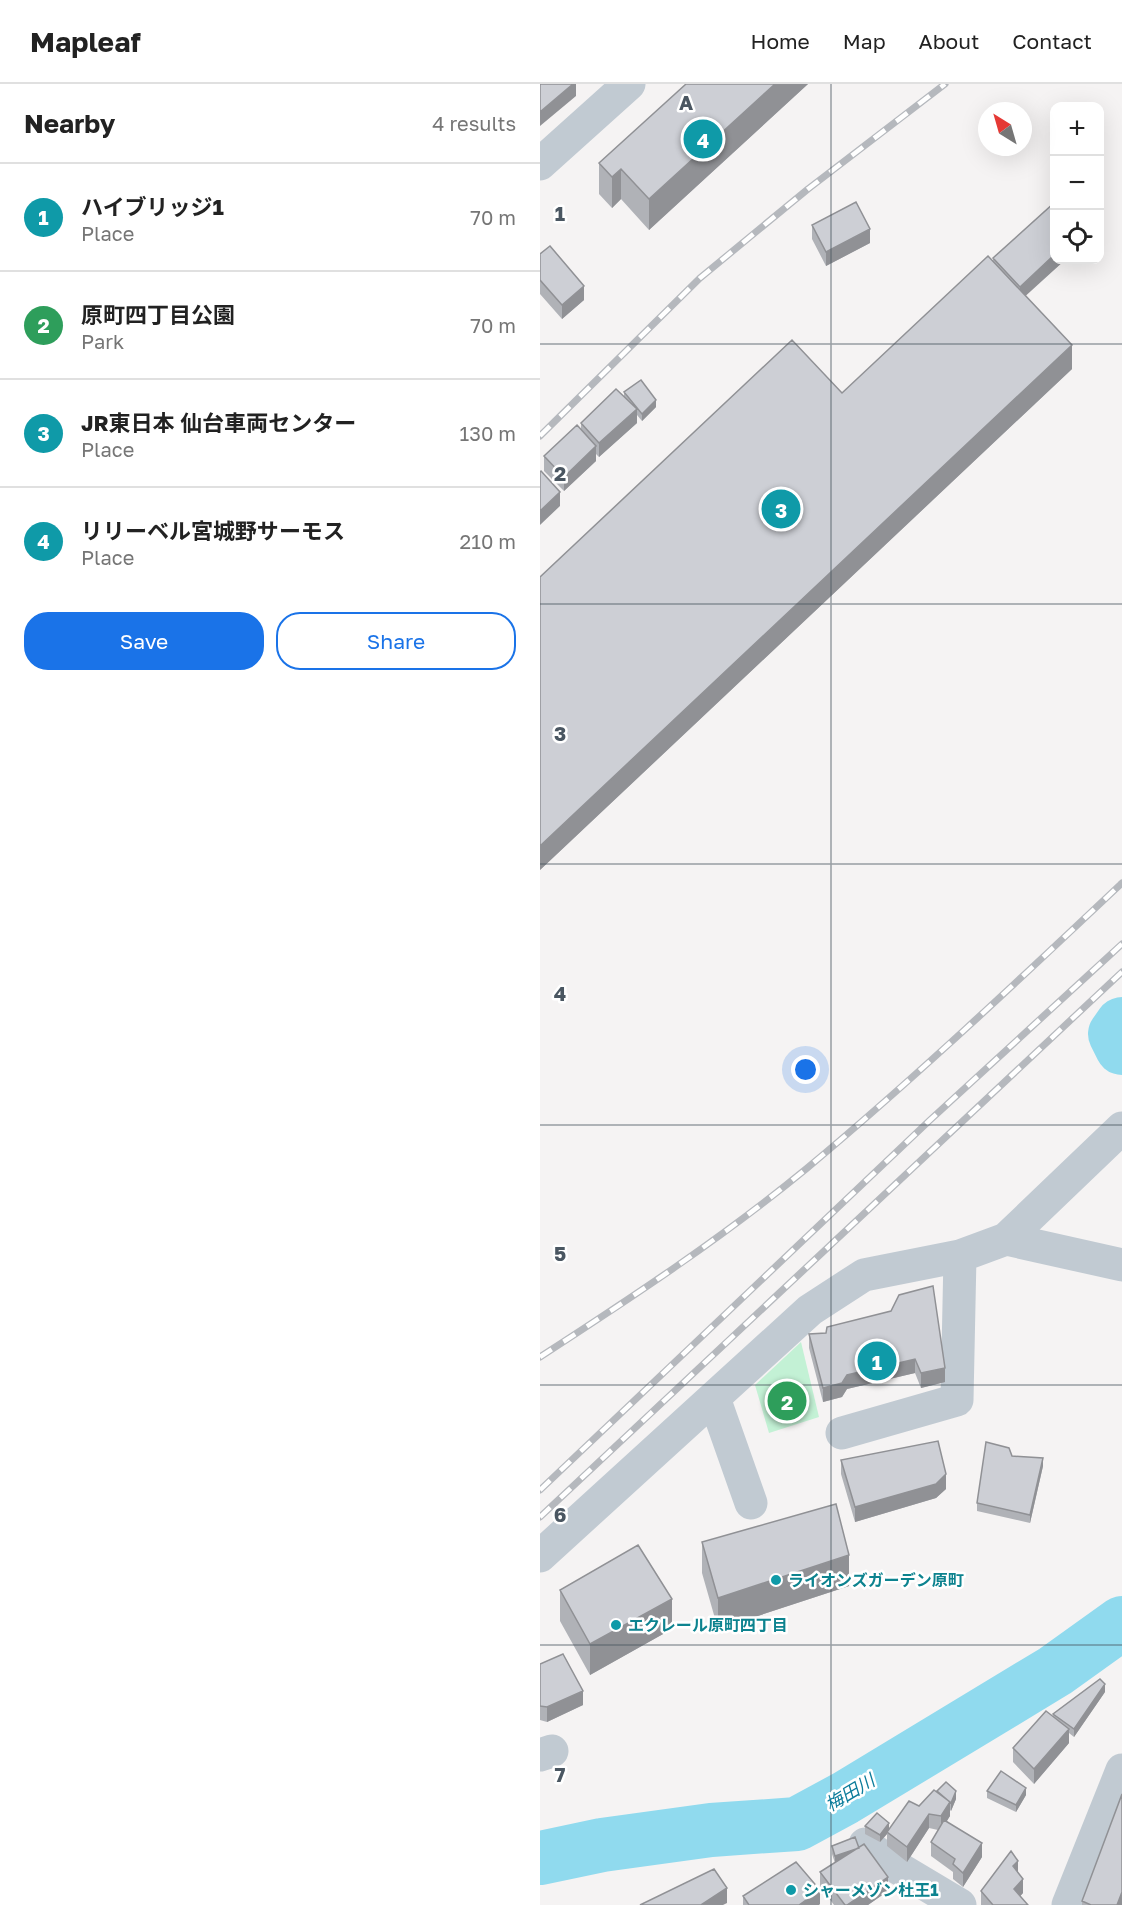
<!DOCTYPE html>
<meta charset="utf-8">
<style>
body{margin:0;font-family:"Golos Text","Noto Sans JP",sans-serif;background:#f2f2f2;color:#222}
.controls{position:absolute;right:18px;top:18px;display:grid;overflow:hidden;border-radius:12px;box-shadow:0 6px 24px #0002}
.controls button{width:54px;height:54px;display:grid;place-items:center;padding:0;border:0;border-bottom:2px solid #e0e0e0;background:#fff;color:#222;font:30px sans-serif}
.compass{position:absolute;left:438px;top:18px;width:54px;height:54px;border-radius:50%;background:#fff;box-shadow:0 6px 24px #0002;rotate:323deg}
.you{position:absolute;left:266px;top:986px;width:21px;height:21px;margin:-15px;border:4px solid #fff;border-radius:50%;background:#1a73e8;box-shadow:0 0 0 9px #1a73e833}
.badge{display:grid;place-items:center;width:39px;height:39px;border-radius:50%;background:#1a73e8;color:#fff;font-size:20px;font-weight:700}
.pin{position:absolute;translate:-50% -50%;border:3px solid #fff;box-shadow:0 2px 6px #0006}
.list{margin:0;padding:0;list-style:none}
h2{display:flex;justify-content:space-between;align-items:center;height:78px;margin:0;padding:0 24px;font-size:26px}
h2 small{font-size:20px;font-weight:400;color:#767676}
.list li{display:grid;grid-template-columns:39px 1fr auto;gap:18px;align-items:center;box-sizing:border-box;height:108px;padding:0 24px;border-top:2px solid #e0e0e0}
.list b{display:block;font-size:22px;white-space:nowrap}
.list p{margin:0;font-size:20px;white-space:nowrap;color:#767676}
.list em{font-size:20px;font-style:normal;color:#767676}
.actions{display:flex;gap:12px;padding:18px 24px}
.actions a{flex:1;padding:14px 0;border:2px solid #1a73e8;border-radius:24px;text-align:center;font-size:21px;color:#1a73e8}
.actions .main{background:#1a73e8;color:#fff}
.icon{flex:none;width:33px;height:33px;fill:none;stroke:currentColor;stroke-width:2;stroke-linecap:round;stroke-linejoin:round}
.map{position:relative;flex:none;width:582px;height:1821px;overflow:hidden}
header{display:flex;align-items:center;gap:36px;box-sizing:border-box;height:84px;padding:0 30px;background:#fff;border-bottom:2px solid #e0e0e0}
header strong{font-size:28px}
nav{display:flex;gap:33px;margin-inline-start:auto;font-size:21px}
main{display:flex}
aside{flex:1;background:#fff}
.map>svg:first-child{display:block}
</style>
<header>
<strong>Mapleaf</strong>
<nav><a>Home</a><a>Map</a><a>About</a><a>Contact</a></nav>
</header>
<main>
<aside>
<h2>Nearby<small>4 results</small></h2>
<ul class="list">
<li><span class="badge" style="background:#0f9aa8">1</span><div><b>ハイブリッジ1</b><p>Place</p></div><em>70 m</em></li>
<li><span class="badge" style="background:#2e9e5b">2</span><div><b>原町四丁目公園</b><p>Park</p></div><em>70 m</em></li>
<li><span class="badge" style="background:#0f9aa8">3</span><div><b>JR東日本 仙台車両センター</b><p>Place</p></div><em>130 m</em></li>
<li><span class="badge" style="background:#0f9aa8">4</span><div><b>リリーベル宮城野サーモス</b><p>Place</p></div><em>210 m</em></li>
</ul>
<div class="actions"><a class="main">Save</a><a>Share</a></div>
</aside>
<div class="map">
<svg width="582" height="1821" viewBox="0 0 582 1821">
<rect width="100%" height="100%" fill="#f5f3f3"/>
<path fill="#c3f1d5" d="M 261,1258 L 279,1333 L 229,1349 L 215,1301 Z"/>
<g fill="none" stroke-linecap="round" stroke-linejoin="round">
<path stroke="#90daee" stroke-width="54" d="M 582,940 L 575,950 L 582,964
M 0,1774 L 62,1761 L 171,1746 L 257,1740 L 305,1714 L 515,1587 L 582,1539"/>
<path stroke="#c1cad2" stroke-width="33" d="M 0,80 L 89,0
M 466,1155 L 582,1181
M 174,1314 L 211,1419
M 302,1349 L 417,1316 L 420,1172
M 0,1472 L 270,1226 L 324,1191 L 420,1172 L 466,1155 L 582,1044
M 0,1671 L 12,1667
M 325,1760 L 358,1784 L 420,1821
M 528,1821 L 582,1686"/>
<g stroke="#b5b8bd" stroke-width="7">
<path id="rail" d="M 0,352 L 160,194 L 268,105 L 405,0
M 0,1273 C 91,1214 182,1154 266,1085 C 375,994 479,896 582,799
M 0,1406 L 389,1037 L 582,860
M 0,1433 L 582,888"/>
</g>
<use href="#rail" stroke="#fff" stroke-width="4.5" stroke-dasharray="14" stroke-linecap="butt"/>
</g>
<path fill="#b0b2b7" d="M 146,0 L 268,0 L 109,146 L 81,115 L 72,124 L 59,110 L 59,79 Z
M 272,141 L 330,159 L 286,182 L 272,155 Z
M 0,170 L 44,216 L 22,235 L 0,210 Z
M 453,174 L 525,176 L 485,211 L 532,285 L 0,786 L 0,493 L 302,309 L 453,177 Z
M 84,308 L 116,323 L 102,337 L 97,331 L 97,339 L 59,373 L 56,370 L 56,377 L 24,407 L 4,387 L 4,372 L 41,346 L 41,339 L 84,313 Z
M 351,1227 L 405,1298 L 381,1304 L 375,1289 L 307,1305 L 302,1313 L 283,1318 L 269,1264 L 269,1250 L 286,1249 Z
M 472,1372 L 503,1382 L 490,1439 L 437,1427 L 437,1419 Z
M 301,1376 L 406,1405 L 396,1414 L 315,1438 L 301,1390 Z
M 162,1458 L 309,1502 L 178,1545 L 162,1489 Z
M 20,1506 L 132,1545 L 50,1591 L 20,1537 Z
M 0,1580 L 43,1621 L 7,1638 L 0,1636 Z
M 565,1608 L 534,1653 L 529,1649 L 529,1659 L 494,1700 L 473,1678 L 473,1664 L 513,1632 L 513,1630 Z
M 397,1707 L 416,1715 L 411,1727 L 410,1726 L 410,1732 L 406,1737 L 442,1773 L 423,1803 L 413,1795 L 413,1788 L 391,1772 L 391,1758 L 398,1746 L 389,1744 L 367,1778 L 347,1762 L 347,1750 L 340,1758 L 325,1750 L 325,1742 L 349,1745 L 397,1708 Z
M 447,1707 L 486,1711 L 476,1728 L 447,1714 Z
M 292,1762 L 319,1764 L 348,1807 L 328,1821 L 294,1821 L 280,1802 L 280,1788 L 295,1779 L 292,1770 Z
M 478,1789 L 483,1809 L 480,1812 L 488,1821 L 441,1821 L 441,1807 Z
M 203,1812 L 280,1820 L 203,1821 Z
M 542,1817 L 582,1821 L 542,1821 Z"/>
<path fill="#909195" d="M 33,0 L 36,0 L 36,12 L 0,42 L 0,28 Z
M 235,0 L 268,0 L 109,146 L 109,115 Z
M 81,85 L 81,115 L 72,124 L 72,93 Z
M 330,145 L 330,159 L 286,182 L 286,168 Z
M 514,171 L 514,176 L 525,176 L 480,217 L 480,203 Z
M 44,202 L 44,216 L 22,235 L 22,221 Z
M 532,261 L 532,285 L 0,786 L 0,762 Z
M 116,316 L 116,323 L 102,337 L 102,330 Z
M 97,325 L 97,339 L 59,373 L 59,359 Z
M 56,362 L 56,377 L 24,407 L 24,393 Z
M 20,408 L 20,422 L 0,441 L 0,427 Z
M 375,1275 L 375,1289 L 307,1305 L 302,1313 L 283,1318 L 283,1304 L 307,1291 Z
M 405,1284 L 405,1298 L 381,1304 L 381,1289 Z
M 503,1374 L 503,1382 L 490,1439 L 490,1431 Z
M 406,1390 L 406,1405 L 396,1414 L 315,1438 L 315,1423 Z
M 309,1471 L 309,1502 L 178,1545 L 178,1514 Z
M 132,1515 L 132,1545 L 50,1591 L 50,1560 Z
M 565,1600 L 565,1608 L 534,1653 L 534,1645 Z
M 43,1607 L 43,1621 L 7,1638 L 7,1623 Z
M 529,1645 L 529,1659 L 494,1700 L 494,1685 Z
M 486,1704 L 486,1711 L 476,1728 L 476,1721 Z
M 416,1707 L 416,1715 L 411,1727 L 411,1719 Z
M 410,1718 L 410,1732 L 401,1747 L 401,1732 Z
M 389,1730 L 389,1744 L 367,1778 L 367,1763 Z
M 349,1739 L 349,1747 L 347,1748 L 347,1750 L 340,1758 L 340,1751 Z
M 442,1759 L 442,1773 L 423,1803 L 423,1789 Z
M 319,1764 L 295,1779 L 295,1772 Z
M 478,1777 L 478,1791 L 473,1782 Z
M 348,1793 L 348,1807 L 328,1821 L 307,1821 Z
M 483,1795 L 483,1809 L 474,1819 L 474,1805 Z
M 187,1804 L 187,1819 L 183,1821 L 161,1821 Z
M 280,1806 L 280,1820 L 279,1821 L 259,1821 Z
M 582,1808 L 582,1821 L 577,1821 Z"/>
<path fill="#cdcfd5" stroke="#909195" stroke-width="1.5" d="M 0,0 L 33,0 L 0,28 Z
M 146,0 L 235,0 L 109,115 L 81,85 L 72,93 L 59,79 Z
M 316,118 L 330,145 L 286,168 L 272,141 Z
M 514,119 L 514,171 L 480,203 L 453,174 Z
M 10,162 L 44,202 L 22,221 L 0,196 L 0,170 Z
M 448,172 L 532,261 L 0,762 L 0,493 L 252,256 L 302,309 Z
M 101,296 L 116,316 L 102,330 L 84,308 Z
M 76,305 L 97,325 L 59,359 L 41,339 Z
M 37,341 L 56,362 L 24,393 L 4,372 Z
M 1,387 L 20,408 L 0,427 L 0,388 Z
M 393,1202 L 405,1284 L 381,1289 L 375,1275 L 307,1291 L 302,1299 L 283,1304 L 269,1250 L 286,1249 L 287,1243 L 351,1227 L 359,1211 Z
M 398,1357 L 406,1390 L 396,1400 L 315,1423 L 301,1376 Z
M 446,1358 L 469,1364 L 472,1372 L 503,1374 L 490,1431 L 437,1419 Z
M 296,1420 L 309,1471 L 178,1514 L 162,1458 Z
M 98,1461 L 132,1515 L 50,1560 L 20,1506 Z
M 23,1570 L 43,1607 L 7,1623 L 0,1622 L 0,1580 Z
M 560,1595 L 565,1600 L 534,1645 L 513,1630 Z
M 506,1627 L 529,1645 L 494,1685 L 473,1664 Z
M 461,1687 L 486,1704 L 476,1721 L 447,1707 Z
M 406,1698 L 416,1707 L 411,1719 L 397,1707 Z
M 394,1706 L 410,1718 L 401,1732 L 389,1730 L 367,1763 L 347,1748 L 369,1717 L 379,1722 Z
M 582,1710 L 582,1808 L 577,1821 L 551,1821 L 542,1817 Z
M 337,1729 L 349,1739 L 340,1751 L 325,1742 Z
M 404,1736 L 442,1759 L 423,1789 L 413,1780 L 415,1775 L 391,1758 Z
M 315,1753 L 319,1764 L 295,1772 L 292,1762 Z
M 324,1760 L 348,1793 L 307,1821 L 305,1821 L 280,1788 Z
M 471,1767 L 478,1777 L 473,1782 L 483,1795 L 474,1805 L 488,1821 L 453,1821 L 441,1807 Z
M 256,1778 L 280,1806 L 259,1821 L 209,1821 L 203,1812 Z
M 174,1785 L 187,1804 L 161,1821 L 100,1821 Z"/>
<path fill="none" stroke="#4a5661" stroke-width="1.5" stroke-opacity="0.55" d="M 291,0 L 291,1821M 0,260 L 582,260M 0,520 L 582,520M 0,780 L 582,780M 0,1041 L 582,1041M 0,1301 L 582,1301M 0,1561 L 582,1561"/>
<g fill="#0f9aa8" stroke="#fff" stroke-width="2">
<circle cx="236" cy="1496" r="6"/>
<circle cx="76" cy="1541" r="6"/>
<circle cx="251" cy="1806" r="6"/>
</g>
<g text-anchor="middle" stroke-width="5" stroke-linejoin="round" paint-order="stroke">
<g font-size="16" font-weight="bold" fill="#0d838f" stroke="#fff" text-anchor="start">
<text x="248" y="1502">ライオンズガーデン原町</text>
<text x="88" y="1547">エクレール原町四丁目</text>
<text x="263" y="1812">シャーメゾン杜王1</text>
</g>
<g font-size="18" font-style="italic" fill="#0c7c9b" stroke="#fff">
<text transform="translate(310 1709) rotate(-31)" y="6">梅田川</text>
</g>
</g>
<g font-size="20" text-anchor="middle" font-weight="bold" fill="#4a5661" stroke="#fff" stroke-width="5" stroke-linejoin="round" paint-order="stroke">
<text x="146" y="26">A</text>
<text x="20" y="137">1</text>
<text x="20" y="397">2</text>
<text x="20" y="657">3</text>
<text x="20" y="917">4</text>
<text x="20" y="1177">5</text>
<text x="20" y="1438">6</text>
<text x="20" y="1698">7</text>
</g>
</svg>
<div class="controls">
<button>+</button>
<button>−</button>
<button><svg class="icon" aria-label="locate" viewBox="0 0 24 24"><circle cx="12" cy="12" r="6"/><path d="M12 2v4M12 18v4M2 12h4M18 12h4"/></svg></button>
</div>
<svg class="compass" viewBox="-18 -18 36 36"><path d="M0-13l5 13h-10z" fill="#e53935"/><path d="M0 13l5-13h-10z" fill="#767676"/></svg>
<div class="you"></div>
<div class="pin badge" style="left:337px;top:1277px;background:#0f9aa8">1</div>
<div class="pin badge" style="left:247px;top:1317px;background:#2e9e5b">2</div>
<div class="pin badge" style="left:241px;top:425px;background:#0f9aa8">3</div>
<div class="pin badge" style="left:163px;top:55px;background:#0f9aa8">4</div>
</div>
</main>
